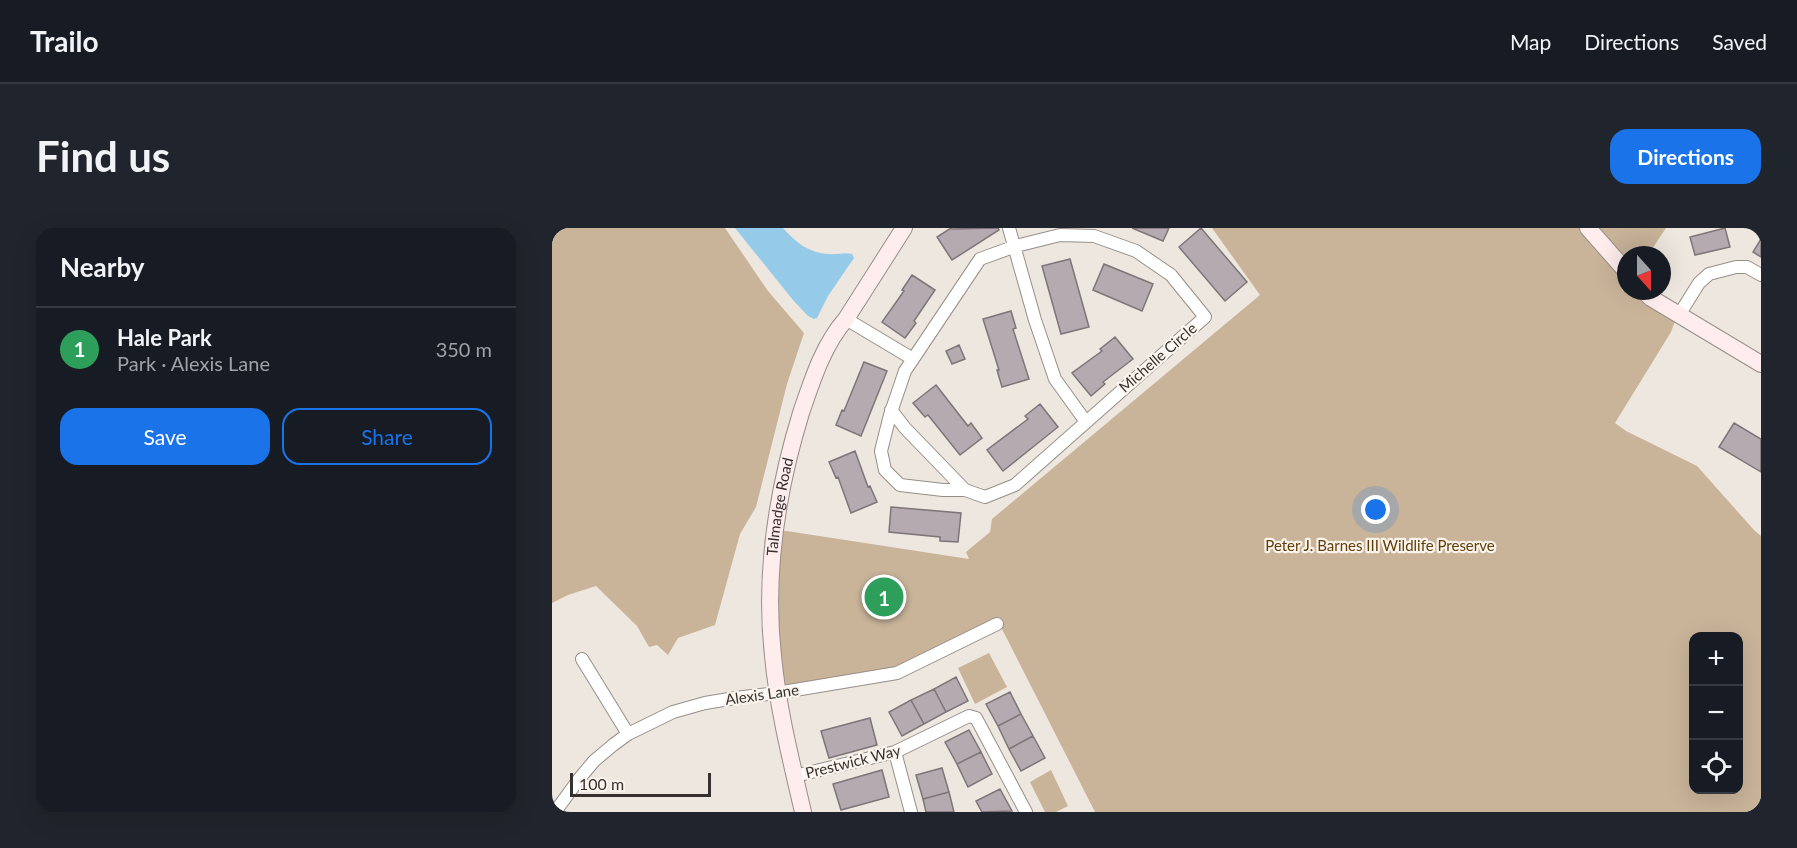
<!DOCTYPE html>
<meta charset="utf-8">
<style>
body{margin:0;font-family:Lato,sans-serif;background:#20242c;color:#f1f3f6}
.controls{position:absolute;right:18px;bottom:18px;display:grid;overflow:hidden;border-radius:12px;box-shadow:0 6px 24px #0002}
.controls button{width:54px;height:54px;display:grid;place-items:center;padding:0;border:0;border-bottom:2px solid #363941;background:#171b24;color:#f1f3f6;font:30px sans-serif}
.compass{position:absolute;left:1065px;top:18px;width:54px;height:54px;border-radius:50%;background:#171b24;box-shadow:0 6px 24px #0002;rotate:159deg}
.scale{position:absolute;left:18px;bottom:15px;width:141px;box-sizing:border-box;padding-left:6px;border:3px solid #34312e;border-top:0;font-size:16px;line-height:21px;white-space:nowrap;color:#34312e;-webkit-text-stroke:4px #fbf4ec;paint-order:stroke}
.you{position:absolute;left:824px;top:282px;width:21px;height:21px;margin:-15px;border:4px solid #fff;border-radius:50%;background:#1a73e8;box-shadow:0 0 0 9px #1a73e833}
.badge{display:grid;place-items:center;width:39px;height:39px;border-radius:50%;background:#1a73e8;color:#fff;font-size:20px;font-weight:700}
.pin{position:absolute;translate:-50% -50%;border:3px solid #fff;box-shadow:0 2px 6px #0006}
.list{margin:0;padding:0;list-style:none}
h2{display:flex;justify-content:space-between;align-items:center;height:78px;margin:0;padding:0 24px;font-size:26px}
h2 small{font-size:20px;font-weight:400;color:#9ea1a6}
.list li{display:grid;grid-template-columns:39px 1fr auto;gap:18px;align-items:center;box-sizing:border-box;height:84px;padding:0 24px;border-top:2px solid #363941}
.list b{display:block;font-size:22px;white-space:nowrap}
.list p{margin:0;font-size:20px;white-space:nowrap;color:#9ea1a6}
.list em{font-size:20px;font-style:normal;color:#9ea1a6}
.actions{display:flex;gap:12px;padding:18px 24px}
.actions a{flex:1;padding:14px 0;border:2px solid #1a73e8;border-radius:18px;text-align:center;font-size:21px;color:#1a73e8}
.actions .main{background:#1a73e8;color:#fff}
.icon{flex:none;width:33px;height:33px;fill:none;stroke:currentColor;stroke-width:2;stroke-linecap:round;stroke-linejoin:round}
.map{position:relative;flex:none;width:1209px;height:584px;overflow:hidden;border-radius:18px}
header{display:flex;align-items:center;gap:36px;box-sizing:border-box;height:84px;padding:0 30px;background:#171b24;border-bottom:2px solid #363941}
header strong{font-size:28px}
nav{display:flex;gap:33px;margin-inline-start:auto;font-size:21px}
.intro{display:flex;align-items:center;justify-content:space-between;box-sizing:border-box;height:144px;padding:0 36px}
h1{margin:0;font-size:42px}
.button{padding:15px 27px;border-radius:18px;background:#1a73e8;color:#fff;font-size:21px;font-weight:700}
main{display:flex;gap:36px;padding:0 36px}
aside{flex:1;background:#171b24;border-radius:18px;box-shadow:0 6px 24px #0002}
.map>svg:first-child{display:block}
</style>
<header>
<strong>Trailo</strong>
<nav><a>Map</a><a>Directions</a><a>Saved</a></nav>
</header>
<div class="intro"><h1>Find us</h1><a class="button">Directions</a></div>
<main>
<aside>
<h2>Nearby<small></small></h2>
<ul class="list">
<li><span class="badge" style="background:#2e9e5b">1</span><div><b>Hale Park</b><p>Park · Alexis Lane</p></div><em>350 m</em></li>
</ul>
<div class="actions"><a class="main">Save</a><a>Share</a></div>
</aside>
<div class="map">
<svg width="1209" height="584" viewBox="0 0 1209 584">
<rect width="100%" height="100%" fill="#eee7df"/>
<path fill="#c9b49a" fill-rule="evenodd" d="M 0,0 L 173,0 L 216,63 L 252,105 L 235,156 L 204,279 L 188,306 L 163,397 L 126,410 L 116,427 L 105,417 L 97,419 L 85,398 L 44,358 L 16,367 L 0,375 Z
M 660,0 L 1114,0 L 1096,27 L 1074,27 L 1074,63 L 1104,63 L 1110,78 L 1123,93 L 1119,104 L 1063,195 L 1074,203 L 1145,238 L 1202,302 L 1209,308 L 1209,584 L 543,584 L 447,395 L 358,440 L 225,465 L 224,426 L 228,302 L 417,331 L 414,324 L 438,304 L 440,291 L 708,67 ZM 1142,409 L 1186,409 L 1186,562 L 1142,562 Z
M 437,425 L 455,459 L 423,476 L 406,440 Z
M 499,542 L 516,578 L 504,584 L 493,584 L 478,554 Z"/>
<path fill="#95cae9" d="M 183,0 L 231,0 C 243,14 257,25 276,26 C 284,27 292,24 300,26 L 302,30 L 276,68 L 265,90 L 262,91 L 256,88 L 241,72 Z"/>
<path fill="#b4aaaf" stroke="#7e7579" stroke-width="1.5" d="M 399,0 L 400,1 L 446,0 L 447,2 L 400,32 L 385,9 Z
M 580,0 L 617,0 L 611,13 Z
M 649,0 L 695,54 L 673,73 L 627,19 Z
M 1173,0 L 1178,19 L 1143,27 L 1138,9 Z
M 1209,11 L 1209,29 L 1201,24 Z
M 518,31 L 537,99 L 509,106 L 490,38 Z
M 552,36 L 601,56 L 590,83 L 541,62 Z
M 360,47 L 383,62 L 362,93 L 364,95 L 353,110 L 330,94 L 352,63 L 350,62 Z
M 459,83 L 464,100 L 461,101 L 477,151 L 450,159 L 445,142 L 447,142 L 431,91 Z
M 563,109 L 581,131 L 551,154 L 553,156 L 539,168 L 520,145 L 550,123 L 548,121 Z
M 407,117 L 413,131 L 400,136 L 394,123 Z
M 312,134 L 335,143 L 309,208 L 284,197 L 290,182 L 292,183 Z
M 384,157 L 416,198 L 419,195 L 430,210 L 408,227 L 376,187 L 373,189 L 361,175 Z
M 488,176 L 506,199 L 451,243 L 435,222 L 476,191 L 473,188 Z
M 1182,195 L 1209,211 L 1209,244 L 1167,219 Z
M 303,223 L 316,259 L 318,258 L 325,274 L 299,285 L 286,249 L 284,250 L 277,234 Z
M 339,279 L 409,285 L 406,314 L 388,313 L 388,309 L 337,304 Z
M 404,449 L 416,473 L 394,484 L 382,461 Z
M 382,461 L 394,484 L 372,496 L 359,472 Z
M 458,464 L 469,486 L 446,498 L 434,476 Z
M 359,472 L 372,496 L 350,508 L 337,484 Z
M 469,486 L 481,508 L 457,521 L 446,498 Z
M 318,490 L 325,517 L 277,530 L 269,503 Z
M 417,502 L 429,524 L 405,536 L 393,514 Z
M 481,508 L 493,530 L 469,543 L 457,521 Z
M 429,524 L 440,546 L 416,559 L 405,536 Z
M 390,540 L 397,564 L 371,571 L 364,547 Z
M 330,542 L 337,569 L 289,582 L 281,556 Z
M 448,561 L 460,583 L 430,584 L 424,573 Z
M 397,564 L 402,584 L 374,584 L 371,571 Z"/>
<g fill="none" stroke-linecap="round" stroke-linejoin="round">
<g stroke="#968f88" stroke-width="14">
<path id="street" d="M 457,0 L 483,92 L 503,151 L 534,194
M 508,7 L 542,8 L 584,23 L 619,47 L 653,89 L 463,257 L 433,269 L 413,262 L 391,262 L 348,257 L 333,242 L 329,223 L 338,187 L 353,143 L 428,31 L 464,18 Z
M 1127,87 L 1147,55 L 1157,46 L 1184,39 L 1195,39 L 1209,47
M 294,91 L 361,131
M 339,182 L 353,200 L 413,262
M 30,431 L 76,506
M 343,524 L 359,584
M 243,548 L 343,524 L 417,488 L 424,490 L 474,584
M 3,584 L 27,551 L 42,533 L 61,517 L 76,506 L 121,484 L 153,475 L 183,470 L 225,465 L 345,445 L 445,396"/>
</g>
<g stroke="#968f88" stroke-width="18">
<g id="secondary">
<path d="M 1036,0 L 1074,43"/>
<path d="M 1092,63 L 1099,70 L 1209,136"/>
<path id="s1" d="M 251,584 C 239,532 226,481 221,428 C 212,347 225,263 249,185 C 260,153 271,117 294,91 L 352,0"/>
</g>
</g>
<use href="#street" stroke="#fff" stroke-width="12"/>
<use href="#secondary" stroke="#feedec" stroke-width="16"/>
</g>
<g text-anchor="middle" stroke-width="4.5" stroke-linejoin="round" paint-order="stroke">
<g font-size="15" fill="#34312e" stroke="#fbf4ec">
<text transform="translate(606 130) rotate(-41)" y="5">Michelle Circle</text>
<text dy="5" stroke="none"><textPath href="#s1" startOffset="309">Talmadge Road</textPath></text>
<text transform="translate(210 467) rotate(-8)" y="5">Alexis Lane</text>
<text transform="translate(301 534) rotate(-14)" y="5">Prestwick Way</text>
</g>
<g font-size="15" fill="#603d07" stroke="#fbf4ec">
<text x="828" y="323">Peter J. Barnes III Wildlife Preserve</text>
</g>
</g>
</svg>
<div class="controls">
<button>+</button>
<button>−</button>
<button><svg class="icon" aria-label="locate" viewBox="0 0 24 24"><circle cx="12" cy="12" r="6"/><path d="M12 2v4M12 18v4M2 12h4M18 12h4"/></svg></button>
</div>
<svg class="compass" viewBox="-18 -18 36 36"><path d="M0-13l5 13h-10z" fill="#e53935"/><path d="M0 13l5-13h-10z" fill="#9ea1a6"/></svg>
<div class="scale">100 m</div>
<div class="you"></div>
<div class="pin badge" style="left:332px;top:369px;background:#2e9e5b">1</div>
</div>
</main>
